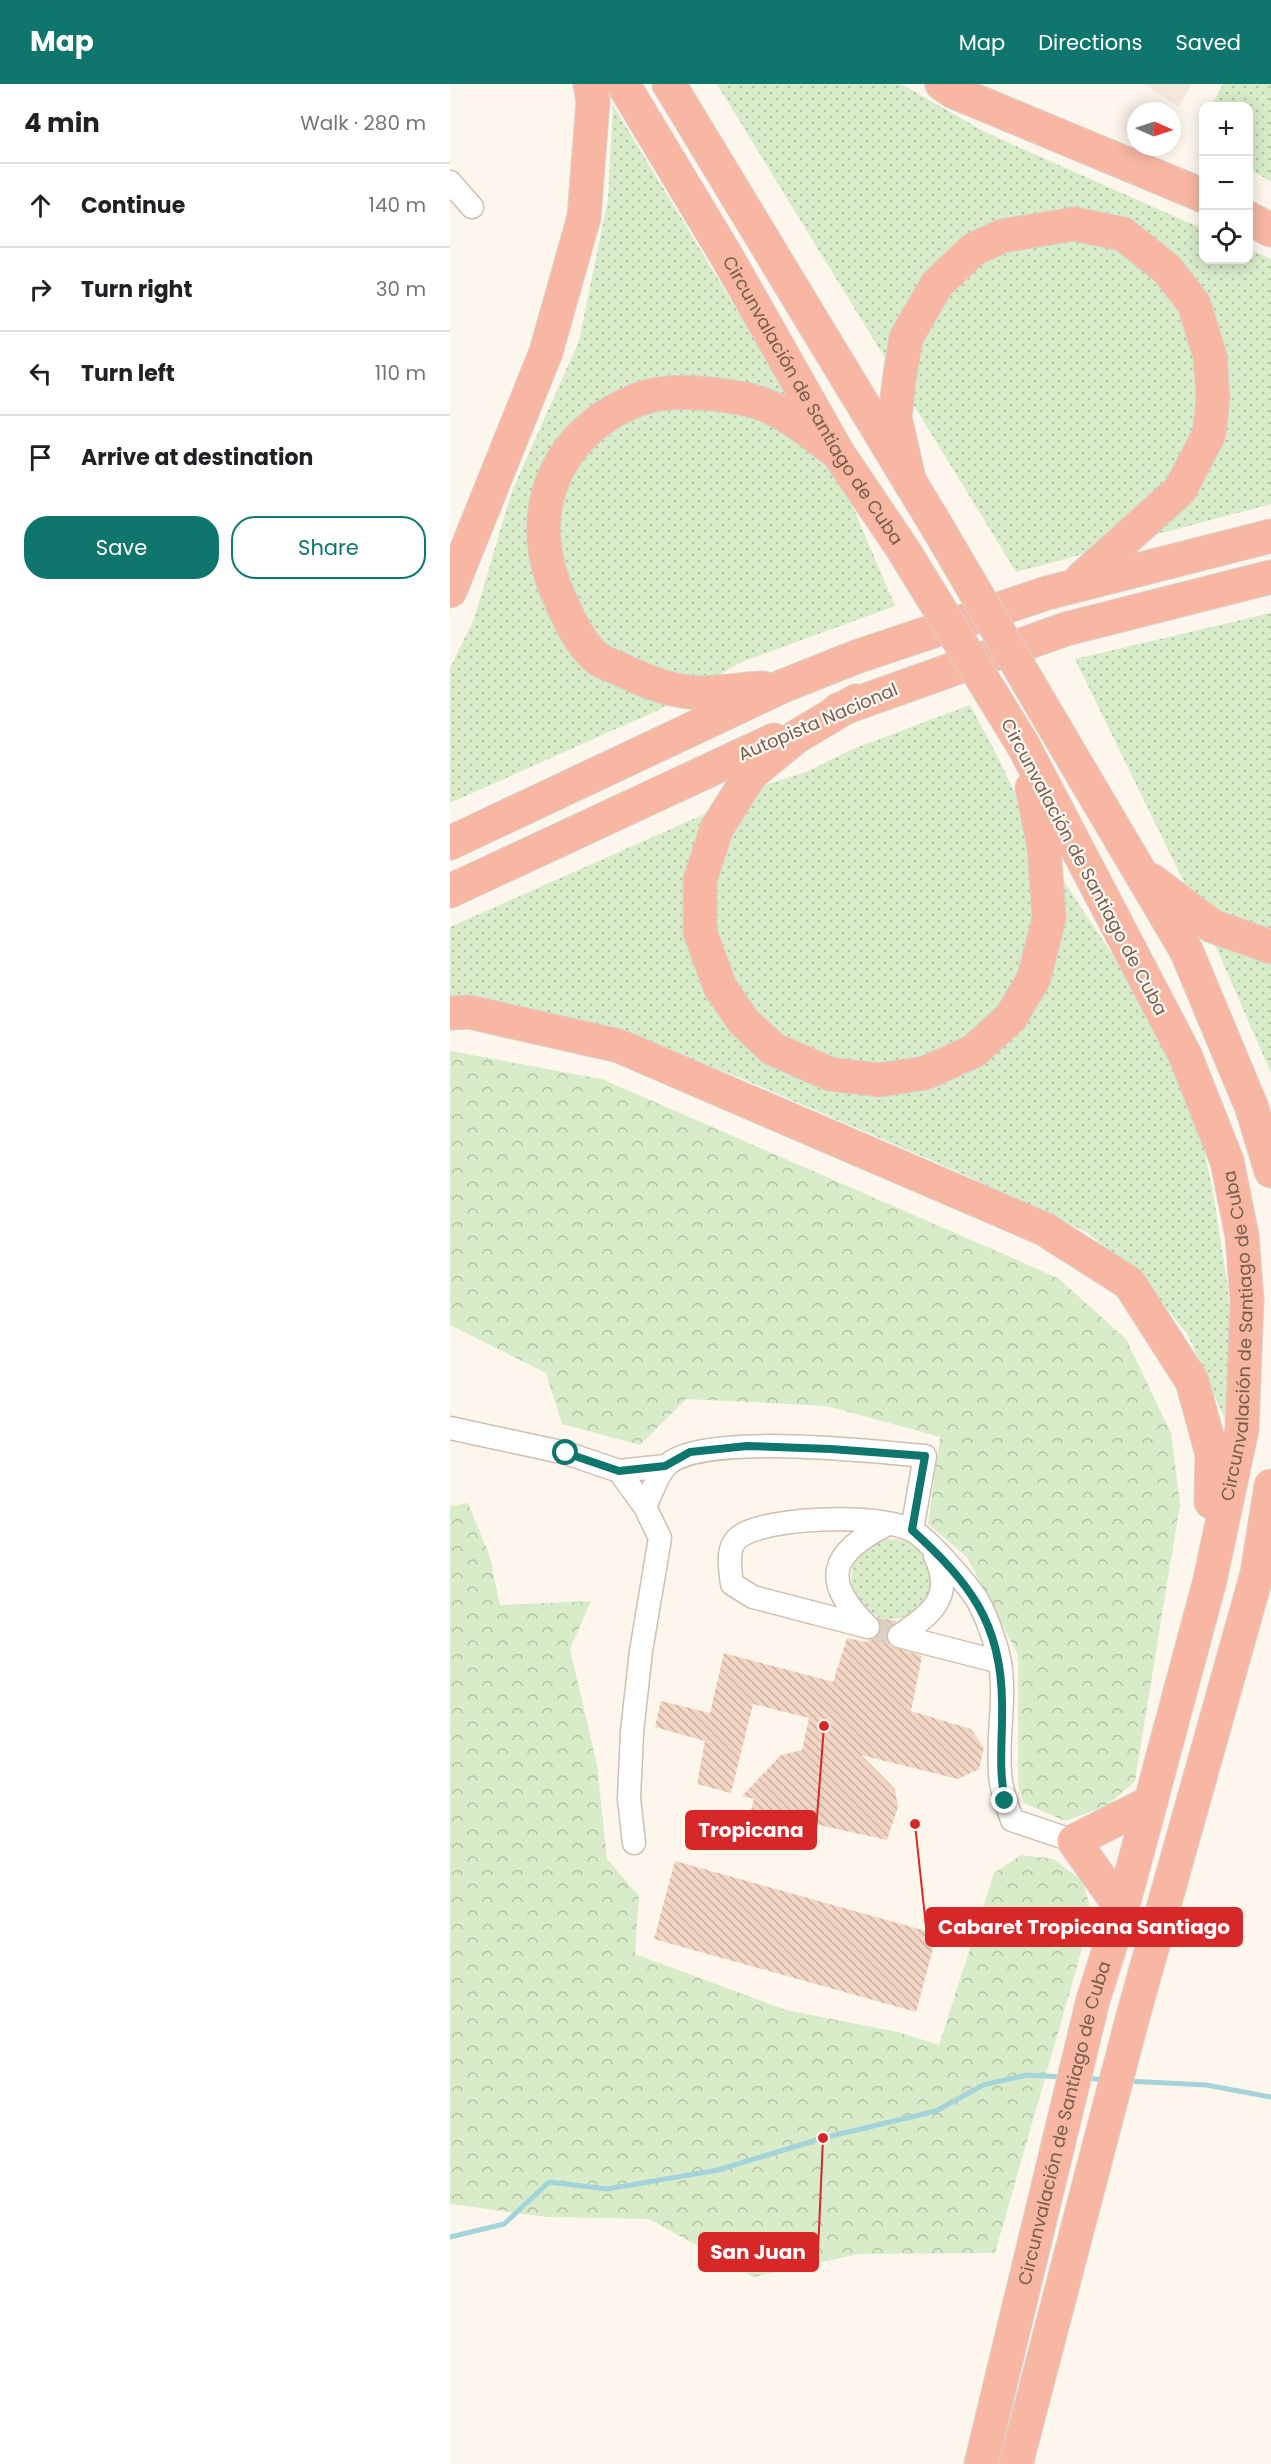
<!DOCTYPE html>
<meta charset="utf-8">
<style>
body{margin:0;font-family:Poppins,sans-serif;background:#f6f6f6;color:#202124}
.controls{position:absolute;right:18px;top:18px;display:grid;overflow:hidden;border-radius:12px;box-shadow:0 3px 15px #0003}
.controls button{width:54px;height:54px;display:grid;place-items:center;padding:0;border:0;border-bottom:2px solid #e0e0e0;background:#fff;color:#202124;font:30px sans-serif}
.compass{position:absolute;left:677px;top:18px;width:54px;height:54px;border-radius:50%;background:#fff;box-shadow:0 3px 15px #0003;rotate:93deg}
.stop{position:absolute;width:18px;height:18px;margin:-14px;border:4px solid #0f766e;border-radius:50%;background:#fff}
.stop.end{background:#0f766e;border-color:#fff;box-shadow:0 2px 6px #0008}
.list{margin:0;padding:0;list-style:none}
h2{display:flex;justify-content:space-between;align-items:center;height:78px;margin:0;padding:0 24px;font-size:26px}
h2 small{font-size:20px;font-weight:400;color:#757577}
.list li{display:grid;grid-template-columns:39px 1fr auto;gap:18px;align-items:center;box-sizing:border-box;height:84px;padding:0 24px;border-top:2px solid #e0e0e0}
.list b{display:block;font-size:22px;white-space:nowrap}
.list em{font-size:20px;font-style:normal;color:#757577}
.actions{display:flex;gap:12px;padding:18px 24px}
.actions a{flex:1;padding:14px 0;border:2px solid #0f766e;border-radius:24px;text-align:center;font-size:21px;color:#0f766e}
.actions .main{background:#0f766e;color:#fff}
.icon{flex:none;width:33px;height:33px;fill:none;stroke:currentColor;stroke-width:2;stroke-linecap:round;stroke-linejoin:round}
.map{position:relative;flex:none;width:821px;height:2380px;overflow:hidden}
header{display:flex;align-items:center;gap:36px;box-sizing:border-box;height:84px;padding:0 30px;background:#0f766e;color:#fff}
header strong{font-size:28px}
nav{display:flex;gap:33px;margin-inline-start:auto;font-size:21px}
main{display:flex}
aside{flex:1;background:#fff}
.map>svg:first-child{display:block}
</style>
<header>
<strong>Map</strong>
<nav><a>Map</a><a>Directions</a><a>Saved</a></nav>
</header>
<main>
<aside>
<h2>4 min<small>Walk · 280 m</small></h2>
<ul class="list">
<li><svg class="icon" aria-label="ahead" viewBox="0 0 24 24"><path d="M12 20V5M6 11l6-6 6 6"/></svg><div><b>Continue</b></div><em>140 m</em></li>
<li><svg class="icon" aria-label="right" viewBox="0 0 24 24"><path d="M7 20v-9h11M14 6l5 5-5 5"/></svg><div><b>Turn right</b></div><em>30 m</em></li>
<li><svg class="icon" aria-label="left" viewBox="0 0 24 24"><path d="M17 20v-9H6M10 6l-5 5 5 5"/></svg><div><b>Turn left</b></div><em>110 m</em></li>
<li><svg class="icon" aria-label="arrive" viewBox="0 0 24 24"><path d="M6 21V4h12l-3 4 3 4H6"/></svg><div><b>Arrive at destination</b></div></li>
</ul>
<div class="actions"><a class="main">Save</a><a>Share</a></div>
</aside>
<div class="map">
<svg width="821" height="2380" viewBox="0 0 821 2380">
<defs>
<pattern id="green-dots" width="8" height="8" patternUnits="userSpaceOnUse" patternTransform="scale(1.5)"><rect width="8" height="8" fill="#d8ecc9"/><path d="M2 2h.1M6 6h.1" fill="none" stroke="#b4c2a5" stroke-width="1.8" stroke-linecap="round"/></pattern>
<pattern id="forest-crowns" width="20" height="18" patternUnits="userSpaceOnUse" patternTransform="scale(1.5)"><rect width="20" height="18" fill="#d8ecc9"/><path d="M2 6a3 3 0 1 1 6 0M12 15a3 3 0 1 1 6 0" fill="none" stroke="#b4c2a5"/></pattern>
<pattern id="building-back-hatch" width="6" height="6" patternUnits="userSpaceOnUse" patternTransform="scale(1.5)"><rect width="6" height="6" fill="#f3d5c3"/><path d="M-1 5l2 2M0 0l6 6M5-1l2 2" fill="none" stroke="#cab0a1"/></pattern>
</defs>
<rect width="100%" height="100%" fill="#fdf6ec"/>
<path fill="#f5e8da" d="M 695,0 L 741,0 L 729,23 Z"/>
<path fill="url(#green-dots)" d="M 267,0 L 451,0 L 537,49 L 753,145 L 754,176 L 798,176 L 799,165 L 821,175 L 821,420 L 566,488 Z
M 773,0 L 821,0 L 821,98 L 799,84 L 798,22 L 761,22 Z
M 163,21 L 333,303 L 386,383 L 445,522 L 289,579 L 224,619 L 0,719 L 0,584 L 24,535 L 62,407 L 129,257 L 158,115 Z
M 821,529 L 821,989 L 770,872 L 625,575 Z
M 520,621 L 550,677 L 584,752 L 683,902 L 721,971 L 748,1037 L 763,1108 L 778,1204 L 781,1268 L 775,1336 L 738,1251 L 690,1191 L 636,1148 L 506,1087 L 293,995 L 168,947 L 16,911 L 0,912 L 0,843 L 277,720 L 308,703 L 356,688 L 403,665 Z
M401 1495a40 40 0 1 1 80 0a40 40 0 1 1-80 0Z"/>
<path fill="url(#forest-crowns)" d="M 0,967 L 152,995 L 608,1194 L 676,1255 L 721,1349 L 730,1420 L 685,1697 L 657,1722 L 615,1737 L 574,1719 L 568,1701 L 568,1571 L 517,1473 L 478,1440 L 490,1353 L 377,1322 L 236,1315 L 190,1361 L 112,1340 L 96,1289 L 0,1241 Z
M 18,1419 L 40,1473 L 50,1521 L 141,1517 L 120,1565 L 147,1681 L 157,1775 L 189,1812 L 185,1870 L 336,1926 L 448,1948 L 489,1961 L 544,1789 L 571,1771 L 604,1775 L 633,1798 L 642,1830 L 545,2169 L 409,2170 L 303,2193 L 199,2135 L 97,2133 L 0,2120 L 0,1422 Z"/>
<g fill="none" stroke-linecap="round" stroke-linejoin="round">
<path stroke="#a5d3da" stroke-width="5" d="M 635,1994 L 656,1996
M 677,1997 L 756,2001 L 821,2013
M 0,2153 L 54,2140 L 99,2098 L 157,2105 L 268,2086 L 373,2054 L 486,2027 L 533,2001 L 577,1991 L 614,1993"/>
</g>
<path fill="url(#building-back-hatch)" d="M 427,1533 L 447,1537 L 436,1548 L 440,1562 L 472,1572 L 461,1627 L 521,1645 L 534,1664 L 529,1685 L 508,1695 L 411,1671 L 445,1705 L 448,1723 L 437,1756 L 301,1726 L 304,1715 L 292,1712 L 331,1671 L 352,1666 L 359,1634 L 303,1620 L 281,1709 L 247,1700 L 255,1657 L 205,1643 L 211,1617 L 260,1629 L 274,1569 L 383,1598 L 397,1554 L 416,1558 L 427,1553 L 431,1546 Z
M 225,1777 L 487,1850 L 466,1928 L 204,1855 Z"/>
<g fill="none" stroke-linecap="round" stroke-linejoin="round">
<path stroke="#dcd0c4" stroke-width="22" stroke-dasharray="22 11" stroke-linecap="butt" d="M 418,1543 L 449,1552"/>
<g stroke="#d1beb0" stroke-width="25">
<path id="minor" d="M 0,98 L 22,123
M 0,1344 L 116,1369 L 169,1387 L 195,1423 L 210,1454 L 191,1567 L 182,1648 L 179,1715 L 184,1759
M 169,1387 L 215,1382
M 195,1423 C 201,1411 207,1391 216,1382 C 250,1347 425,1368 475,1372 L 462,1446
M 418,1543 L 303,1513 L 282,1500 C 276,1459 280,1450 322,1441 C 358,1434 428,1431 461,1446 C 477,1453 520,1503 529,1519 C 536,1532 548,1564 550,1579 C 556,1615 547,1652 550,1688 C 550,1704 557,1721 562,1736 L 624,1757
M 418,1543 C 371,1497 379,1470 436,1441
M 449,1552 C 481,1530 505,1513 485,1472
M 449,1552 L 550,1578"/>
</g>
<g stroke="#dad1cd" stroke-width="35">
<g id="highway">
<path id="s1" d="M 173,0 L 277,173 L 388,369 L 454,467"/>
<path d="M 219,0 L 486,441"/>
<path d="M 492,0 L 502,7 L 754,112"/>
<path d="M 798,134 L 821,146"/>
<path d="M 460,399 L 445,334 L 449,297 L 456,254 L 487,200 L 524,165 L 552,152 L 624,140 L 673,150 L 717,185 L 744,220 L 760,272 L 763,315 L 759,350 L 730,406 L 631,495"/>
<path d="M 0,507 L 96,268 L 134,133 L 143,17 L 140,0"/>
<path d="M 313,604 C 292,605 270,609 250,609 C 224,608 194,597 172,586 C 164,582 153,579 147,574 C 129,559 118,533 109,513 C 72,432 103,349 187,316 C 218,303 262,309 295,315 C 331,322 359,348 388,369"/>
<path d="M 406,617 L 346,653 L 301,690 L 267,744 L 250,796 L 250,848 L 270,903 L 294,938 L 323,965 L 380,990 L 429,996 L 475,989 L 524,967 L 561,933 L 584,894 L 599,834 L 594,762 L 582,704"/>
<path d="M 388,626 L 616,545 L 821,493"/>
<path d="M 602,639 L 736,866 L 802,1024 L 821,1087"/>
<path d="M 0,759 L 333,602 L 406,573 L 597,509 L 821,452"/>
<path d="M 701,796 L 762,842 L 821,863"/>
<path d="M 0,807 L 324,656"/>
<path d="M 0,929 L 19,928 L 169,962 L 594,1145 L 679,1199 L 742,1297 L 762,1370 L 761,1418"/>
<path d="M 672,1825 L 624,1757 L 701,1718"/>
<path id="s2" d="M 531,2380 L 643,1916 L 672,1825 L 760,1496 L 792,1345 L 797,1216 L 792,1152 L 777,1077 L 735,971 L 573,661"/>
<path d="M 566,2380 L 683,1932 L 807,1490 L 821,1402"/>
</g>
</g>
<use href="#minor" stroke="#fff" stroke-width="22"/>
<use href="#highway" stroke="#f7b7a3" stroke-width="33"/>
<g stroke="#dad1cd" stroke-width="35" stroke-linecap="butt">
<path id="highway-bridge" d="M 486,441 L 602,639
M 454,467 L 573,661"/>
</g>
<use href="#highway-bridge" stroke="#f7b7a3" stroke-width="33"/>
</g>
<g fill="none" stroke-linecap="round" stroke-linejoin="round">
<path stroke="#0f766e" stroke-width="8" d="M 116,1369 L 169,1387 L 215,1382 L 240,1368 L 297,1362 L 381,1365 L 475,1372 L 462,1446 C 519,1498 551,1538 552,1617 C 553,1652 548,1683 555,1717"/>
</g>
<g text-anchor="middle" stroke-width="4.5" stroke-linejoin="round" paint-order="stroke">
<g font-size="18" fill="#7a5c4d" stroke="#fffaf3">
<text dy="6" stroke="none"><textPath href="#s1" startOffset="369">Circunvalación de Santiago de Cuba</textPath></text>
<text transform="translate(368 638) rotate(-23)" y="6">Autopista Nacional</text>
<text transform="translate(634 783) rotate(62)" y="6">Circunvalación de Santiago de Cuba</text>
<text dy="6" stroke="none"><textPath href="#s2" startOffset="1161">Circunvalación de Santiago de Cuba</textPath></text>
<text dy="6" stroke="none"><textPath href="#s2" startOffset="351">Circunvalación de Santiago de Cuba</textPath></text>
</g>
</g>
<path fill="none" stroke="#d62828" stroke-width="2" d="M374 1642L366 1746M465 1740L476 1843M373 2054L368 2168"/>
<g fill="#d62828" stroke="#fffaf3" stroke-width="2">
<circle cx="374" cy="1642" r="6"/>
<circle cx="465" cy="1740" r="6"/>
<circle cx="373" cy="2054" r="6"/>
</g>
<g fill="#d62828" stroke="#d62828" stroke-width="2">
<rect x="236" y="1727" width="130" height="38" rx="6"/>
<rect x="476" y="1824" width="316" height="38" rx="6"/>
<rect x="249" y="2149" width="119" height="38" rx="6"/>
</g>
<g font-size="20" text-anchor="middle" font-weight="bold" fill="#fff">
<text x="301" y="1753">Tropicana</text>
<text x="634" y="1850">Cabaret Tropicana Santiago</text>
<text x="308" y="2175">San Juan</text>
</g>
</svg>
<div class="controls">
<button>+</button>
<button>−</button>
<button><svg class="icon" aria-label="locate" viewBox="0 0 24 24"><circle cx="12" cy="12" r="6"/><path d="M12 2v4M12 18v4M2 12h4M18 12h4"/></svg></button>
</div>
<svg class="compass" viewBox="-18 -18 36 36"><path d="M0-13l5 13h-10z" fill="#e53935"/><path d="M0 13l5-13h-10z" fill="#757577"/></svg>
<div class="stop" style="left:116px;top:1369px"></div>
<div class="stop end" style="left:555px;top:1717px"></div>
</div>
</main>
